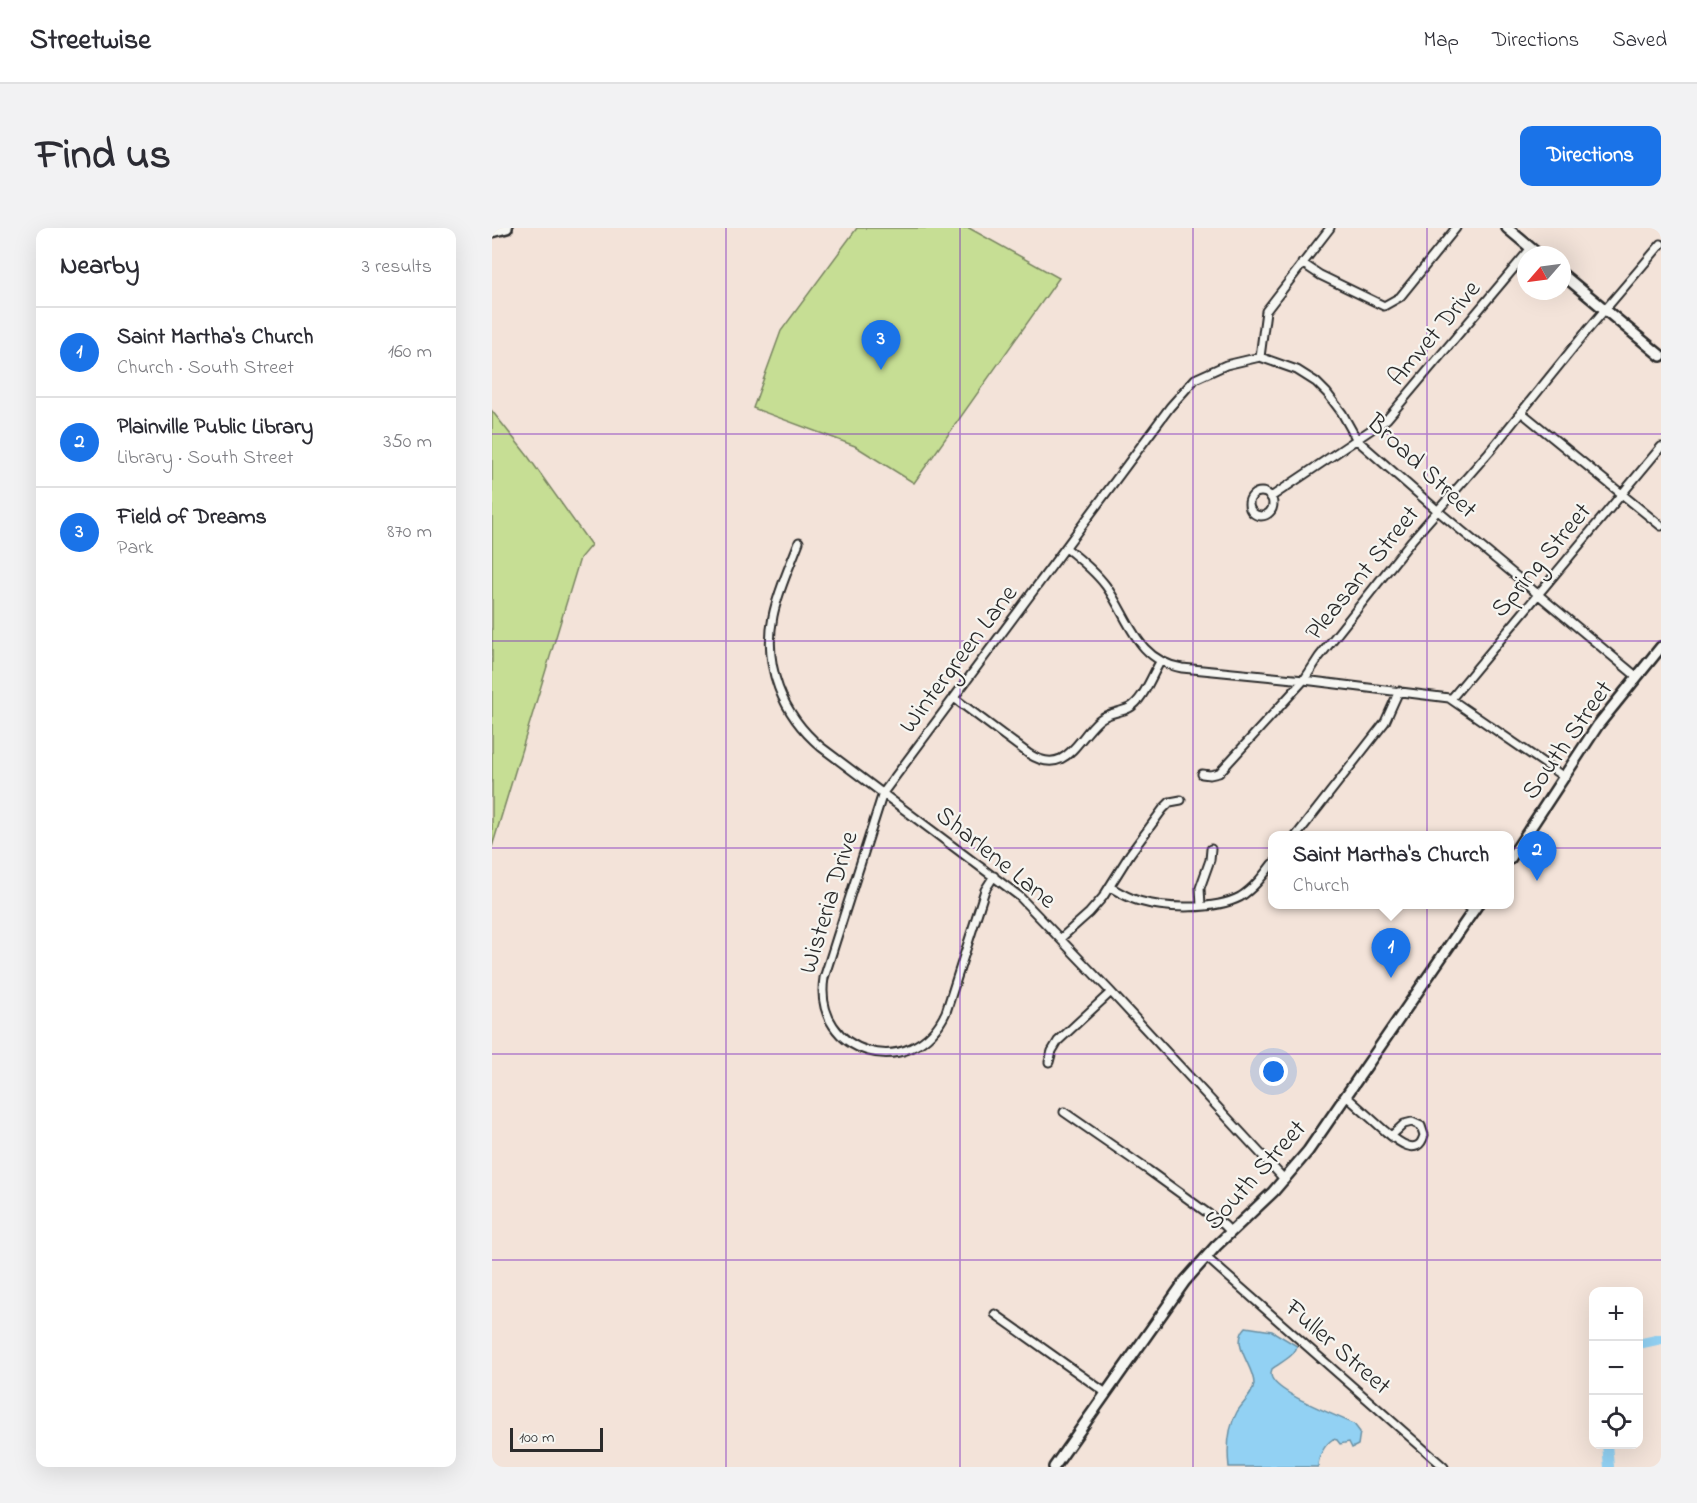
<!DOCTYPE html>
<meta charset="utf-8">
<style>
body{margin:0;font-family:"Indie Flower",sans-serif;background:#f2f2f3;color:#2b2b33}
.controls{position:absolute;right:18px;bottom:18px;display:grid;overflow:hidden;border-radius:12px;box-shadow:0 6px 24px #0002}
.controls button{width:54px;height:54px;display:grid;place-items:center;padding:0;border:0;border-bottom:2px solid #e1e1e2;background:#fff;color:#2b2b33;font:30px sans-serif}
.compass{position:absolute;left:1025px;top:18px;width:54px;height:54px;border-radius:50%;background:#fff;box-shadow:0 6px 24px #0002;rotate:242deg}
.scale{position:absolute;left:18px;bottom:15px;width:93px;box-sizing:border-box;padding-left:6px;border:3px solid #2b2b2b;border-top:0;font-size:16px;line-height:21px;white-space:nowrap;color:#2b2b2b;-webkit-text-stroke:4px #f6f6f2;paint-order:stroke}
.you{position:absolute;left:782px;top:844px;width:21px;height:21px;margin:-15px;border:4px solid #fff;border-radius:50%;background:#1a73e8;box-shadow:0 0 0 9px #1a73e833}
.badge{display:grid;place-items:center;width:39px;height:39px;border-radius:50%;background:#1a73e8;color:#fff;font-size:20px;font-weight:700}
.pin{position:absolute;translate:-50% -50px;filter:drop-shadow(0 2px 3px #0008)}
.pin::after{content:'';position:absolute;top:32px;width:21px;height:18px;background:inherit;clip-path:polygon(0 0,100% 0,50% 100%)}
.popup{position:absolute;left:776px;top:603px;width:246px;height:78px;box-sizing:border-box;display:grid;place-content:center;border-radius:12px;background:#fff;filter:drop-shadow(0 2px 4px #0005);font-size:20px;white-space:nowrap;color:#7c7c81}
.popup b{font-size:22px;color:#2b2b33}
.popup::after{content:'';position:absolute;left:50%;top:100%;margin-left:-12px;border:12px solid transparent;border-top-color:#fff}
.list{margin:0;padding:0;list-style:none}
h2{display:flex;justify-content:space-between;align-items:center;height:78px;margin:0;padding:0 24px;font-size:26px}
h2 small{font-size:20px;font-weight:400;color:#7c7c81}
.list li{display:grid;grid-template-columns:39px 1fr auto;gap:18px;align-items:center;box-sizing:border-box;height:90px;padding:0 24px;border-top:2px solid #e1e1e2}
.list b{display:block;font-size:22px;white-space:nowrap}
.list p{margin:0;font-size:20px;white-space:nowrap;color:#7c7c81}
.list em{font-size:20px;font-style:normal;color:#7c7c81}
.icon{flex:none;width:33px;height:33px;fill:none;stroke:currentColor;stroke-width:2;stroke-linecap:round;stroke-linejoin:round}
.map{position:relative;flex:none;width:1169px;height:1239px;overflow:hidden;border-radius:12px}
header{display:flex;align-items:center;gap:36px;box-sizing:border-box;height:84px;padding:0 30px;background:#fff;border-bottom:2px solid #e1e1e2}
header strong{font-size:28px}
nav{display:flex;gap:33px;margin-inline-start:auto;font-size:21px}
.intro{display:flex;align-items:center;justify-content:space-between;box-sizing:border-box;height:144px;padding:0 36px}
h1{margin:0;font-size:42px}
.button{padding:15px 27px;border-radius:12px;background:#1a73e8;color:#fff;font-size:21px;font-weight:700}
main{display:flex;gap:36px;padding:0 36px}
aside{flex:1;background:#fff;border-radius:12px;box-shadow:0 6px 24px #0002}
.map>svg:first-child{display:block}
</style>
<header>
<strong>Streetwise</strong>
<nav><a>Map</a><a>Directions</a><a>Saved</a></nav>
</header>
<div class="intro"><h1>Find us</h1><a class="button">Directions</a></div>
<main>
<aside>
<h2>Nearby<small>3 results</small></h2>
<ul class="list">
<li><span class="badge">1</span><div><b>Saint Martha's Church</b><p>Church · South Street</p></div><em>160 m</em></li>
<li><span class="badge">2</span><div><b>Plainville Public Library</b><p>Library · South Street</p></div><em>350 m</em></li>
<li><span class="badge">3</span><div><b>Field of Dreams</b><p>Park</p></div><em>870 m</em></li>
</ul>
</aside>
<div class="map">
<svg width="1169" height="1239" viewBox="0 0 1169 1239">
<rect width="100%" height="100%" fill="#f3e3d9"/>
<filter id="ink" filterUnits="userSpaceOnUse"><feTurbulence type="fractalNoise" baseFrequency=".0167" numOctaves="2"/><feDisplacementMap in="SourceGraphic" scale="12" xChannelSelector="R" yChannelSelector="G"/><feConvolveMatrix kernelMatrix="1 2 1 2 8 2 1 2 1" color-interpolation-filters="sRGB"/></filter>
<g filter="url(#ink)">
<path fill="#c6de94" stroke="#788460" stroke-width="1.5" d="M 365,0 L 477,0 L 567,50 L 422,255 L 363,218 L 261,180 L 289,103 Z
M 0,183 L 35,227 L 99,317 L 88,330 L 0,619 Z"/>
<path fill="#92d1f3" stroke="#698fa3" stroke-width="1.5" d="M 754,1099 L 780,1103 L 805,1118 C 802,1129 789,1134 780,1141 C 779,1145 778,1145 780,1150 C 788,1167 844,1187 862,1196 L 868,1204 L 866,1217 L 860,1220 L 857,1214 L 848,1216 L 845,1212 L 841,1211 C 832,1217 826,1229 826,1239 L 737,1239 C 735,1221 736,1200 745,1184 C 750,1175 761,1167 762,1156 C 762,1137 737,1117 754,1099 Z"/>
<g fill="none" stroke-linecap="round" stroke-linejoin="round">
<path stroke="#92d1f3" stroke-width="10" d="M 1146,1116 L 1169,1111
M 1115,1216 L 1117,1239"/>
<g stroke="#2b2b2b" stroke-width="11">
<path id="street" d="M 810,35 L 828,47 L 892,78 L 908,69 L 964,0
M 768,129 L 774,83 L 838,0
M 1029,184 L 1169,298
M757 276a12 12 0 1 1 24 0a12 12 0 1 1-24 0Z
M 779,269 L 895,191 L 1039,20
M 307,314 C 298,338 286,363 281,388 C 271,438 290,486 329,519 L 527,668 L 619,764 L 793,952
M 574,320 C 588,331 603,343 614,358 C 638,392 644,432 690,440 L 812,452 L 957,470 L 1072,549
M 462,470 L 537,526 C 574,549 584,512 607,492 C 616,484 627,485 637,480 C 651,473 660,447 668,434
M 959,471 L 1169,219
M 710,546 L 718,547 L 727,545 L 812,452 L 827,429 L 920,312 L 997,224 L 1094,104 L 1169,16
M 804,608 L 893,494 L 907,463
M 502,648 L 493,662 L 454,784 C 421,856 320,827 332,750 L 391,565 L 678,179 L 703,151 L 734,137 L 768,129 L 805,142 L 824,154 L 835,165 L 850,185 L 865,212 L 946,283 L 1144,448
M 618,659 C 628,665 637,670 647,673 C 674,681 723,682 748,669 C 761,661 771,648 780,636
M 972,676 L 982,683
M 709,678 L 708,660 L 718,632 L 719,621
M 569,710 L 597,685 L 611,669 L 638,626 L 671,581 L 678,574 L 689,572
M 557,834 L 560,823 L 566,813 L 619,764
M 854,868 L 893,903 C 904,912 926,931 932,907 L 929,898 L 920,894 L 912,896 L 899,908
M 572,884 L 656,942 L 732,997 L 739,1004
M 714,1029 L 952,1239
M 503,1086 L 614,1165"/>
</g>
<g stroke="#2b2b2b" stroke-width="14">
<path id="secondary" d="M 1015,0 L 1047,27
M 0,4 L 15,0
M 1070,46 L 1169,128
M 1018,631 L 1106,497 L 1169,419
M 562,1239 L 693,1053 L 724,1018 L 781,964 L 816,923 L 986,676"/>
</g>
<use href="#street" stroke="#f6f6f2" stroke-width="7"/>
<use href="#secondary" stroke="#f6f6f2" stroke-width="9"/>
</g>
</g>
<path fill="none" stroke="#7b2cbf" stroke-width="1.5" stroke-opacity="0.55" d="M 234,0 L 234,1239M 468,0 L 468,1239M 701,0 L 701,1239M 935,0 L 935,1239M 0,206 L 1169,206M 0,413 L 1169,413M 0,620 L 1169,620M 0,826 L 1169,826M 0,1032 L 1169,1032"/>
<g text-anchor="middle" stroke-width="4.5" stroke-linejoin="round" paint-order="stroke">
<g font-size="26" fill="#2b2b2b" stroke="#f6f6f2">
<text transform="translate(941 104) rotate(-50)" y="9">Amvet Drive</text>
<text transform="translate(931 237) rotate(43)" y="9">Broad Street</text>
<text transform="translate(1048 331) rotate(-50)" y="9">Spring Street</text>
<text transform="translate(869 344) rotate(-51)" y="9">Pleasant Street</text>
<text transform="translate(465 430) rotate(-53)" y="9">Wintergreen Lane</text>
<text transform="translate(1074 511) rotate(-55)" y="9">South Street</text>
<text transform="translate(505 628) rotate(39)" y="9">Sharlene Lane</text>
<text transform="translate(335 674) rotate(-73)" y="9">Wisteria Drive</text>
<text transform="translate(762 946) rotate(-48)" y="9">South Street</text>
<text transform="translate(847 1118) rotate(41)" y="9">Fuller Street</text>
</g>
</g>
</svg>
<div class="controls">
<button>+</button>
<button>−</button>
<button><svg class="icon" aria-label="locate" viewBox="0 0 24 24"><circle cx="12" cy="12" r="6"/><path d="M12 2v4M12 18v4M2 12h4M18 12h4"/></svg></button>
</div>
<svg class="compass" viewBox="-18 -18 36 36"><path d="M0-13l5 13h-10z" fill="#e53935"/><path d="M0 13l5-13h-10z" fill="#7c7c81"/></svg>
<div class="scale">100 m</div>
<div class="you"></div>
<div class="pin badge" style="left:899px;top:750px">1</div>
<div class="popup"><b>Saint Martha's Church</b>Church</div>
<div class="pin badge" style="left:1045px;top:653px">2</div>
<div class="pin badge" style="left:389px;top:142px">3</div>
</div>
</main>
